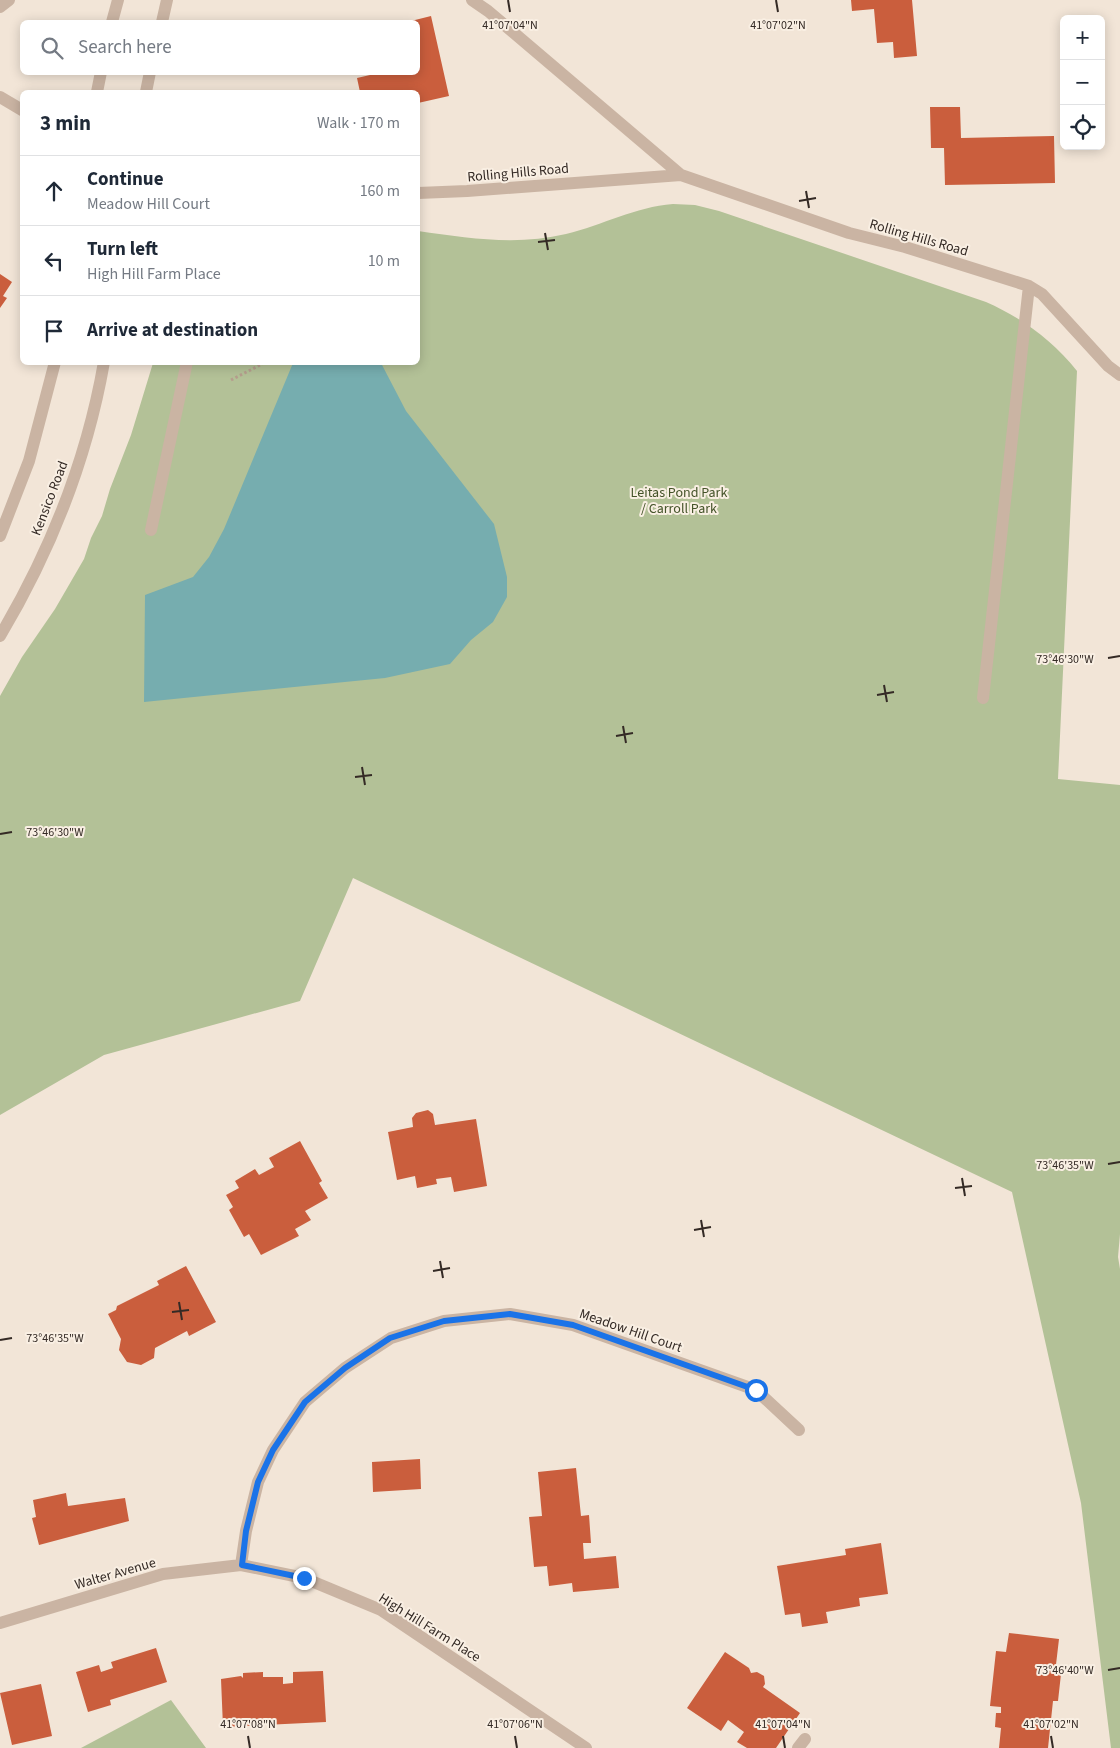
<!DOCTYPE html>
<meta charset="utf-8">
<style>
body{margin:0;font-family:"Source Sans 3",sans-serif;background:#f2f2f3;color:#1f2937}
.controls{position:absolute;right:15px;top:15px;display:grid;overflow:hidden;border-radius:8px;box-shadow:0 2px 12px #0003}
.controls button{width:45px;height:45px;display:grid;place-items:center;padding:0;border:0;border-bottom:1px solid #e0e1e3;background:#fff;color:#1f2937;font:25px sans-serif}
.stop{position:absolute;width:15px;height:15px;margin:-11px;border:4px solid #1a73e8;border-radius:50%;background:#fff}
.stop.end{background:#1a73e8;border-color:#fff;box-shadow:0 1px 5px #0008}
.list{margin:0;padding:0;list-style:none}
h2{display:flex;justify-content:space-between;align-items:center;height:65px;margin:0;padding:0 20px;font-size:21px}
h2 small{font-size:16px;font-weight:400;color:#747a83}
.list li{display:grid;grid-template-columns:32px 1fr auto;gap:15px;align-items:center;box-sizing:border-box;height:70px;padding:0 20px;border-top:1px solid #e0e1e3}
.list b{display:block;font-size:19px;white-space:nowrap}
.list p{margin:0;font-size:16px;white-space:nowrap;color:#747a83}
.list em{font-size:16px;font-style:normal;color:#747a83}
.icon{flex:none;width:28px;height:28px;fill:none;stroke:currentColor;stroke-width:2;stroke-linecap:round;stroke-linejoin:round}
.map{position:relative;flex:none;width:1120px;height:1748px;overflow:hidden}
.search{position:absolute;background:#fff;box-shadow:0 2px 12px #0003;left:20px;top:20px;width:400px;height:55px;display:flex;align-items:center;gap:12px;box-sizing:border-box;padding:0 18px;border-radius:8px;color:#747a83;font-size:19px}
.panel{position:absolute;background:#fff;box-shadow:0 2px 12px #0003;left:20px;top:90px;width:400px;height:275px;border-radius:8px}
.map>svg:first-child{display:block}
</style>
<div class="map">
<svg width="1120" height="1748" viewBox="0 0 1120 1748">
<rect width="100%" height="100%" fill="#f2e5d7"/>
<path fill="#b3c197" d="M 673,204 L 695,205 L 719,211 L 986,302 C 1022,318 1052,340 1077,371 L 1058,779 L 1120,785 L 1120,1234 L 1118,1257 L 1120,1269 L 1120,1748 L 1111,1748 L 1081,1503 L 1012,1192 L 353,878 L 300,1001 L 104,1055 L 0,1115 L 0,696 L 22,657 L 55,609 L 84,559 L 91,538 L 102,516 L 110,489 L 131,435 L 153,363 L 418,362 L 418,231 C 468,238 516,246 566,234 C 603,225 635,207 673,204 Z
M 171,1700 L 206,1748 L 81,1748 Z"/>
<path fill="#76adaf" d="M 293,363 L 381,363 L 406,411 L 494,524 L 507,577 L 507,597 L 493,622 L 471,640 L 450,664 L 385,678 L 144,702 L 145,595 L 193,577 L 209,557 L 224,529 Z"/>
<path fill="#ca5e3d" d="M 851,0 L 912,0 L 917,56 L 894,58 L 893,42 L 877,43 L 874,9 L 852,11 Z
M 431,16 L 449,96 L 418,103 L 418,92 L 360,92 L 357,78 L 383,72 L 392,74 L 418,72 L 418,22 L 407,22 Z
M 930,107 L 960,107 L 961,138 L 1054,136 L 1055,183 L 945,185 L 944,148 L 931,148 Z
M 0,274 L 12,282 L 3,296 L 7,298 L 0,308 Z
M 428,1110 L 433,1114 L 435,1125 L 476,1119 L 487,1186 L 454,1192 L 451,1177 L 436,1179 L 437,1184 L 417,1188 L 415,1176 L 397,1180 L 388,1132 L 413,1127 L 412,1118 L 416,1113 Z
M 300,1141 L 322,1181 L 319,1183 L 328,1198 L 305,1211 L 311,1220 L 295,1229 L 299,1236 L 261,1255 L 249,1234 L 244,1237 L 229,1210 L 233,1207 L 226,1195 L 239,1188 L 235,1181 L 255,1169 L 259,1175 L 274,1167 L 269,1158 Z
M 186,1266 L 216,1322 L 189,1336 L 187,1331 L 155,1348 L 154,1358 L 141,1365 L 127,1362 L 119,1350 L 121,1339 L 108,1314 L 116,1310 L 117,1306 L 159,1285 L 157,1281 Z
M 420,1459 L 421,1489 L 373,1492 L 372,1462 Z
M 576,1468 L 581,1516 L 589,1515 L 591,1543 L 583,1543 L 584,1559 L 616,1556 L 619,1588 L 573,1592 L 572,1583 L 549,1586 L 547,1566 L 534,1567 L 529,1517 L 542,1516 L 538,1472 Z
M 66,1493 L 68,1506 L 125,1498 L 129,1521 L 39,1545 L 32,1518 L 36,1517 L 33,1500 Z
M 881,1543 L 888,1594 L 859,1598 L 860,1606 L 826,1612 L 828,1623 L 802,1627 L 800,1613 L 785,1615 L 777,1566 L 846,1555 L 845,1549 Z
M 1009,1633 L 1059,1639 L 1055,1673 L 1061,1674 L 1058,1701 L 1053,1701 L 1048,1748 L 999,1748 L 1001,1728 L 995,1727 L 996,1713 L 1001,1713 L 1001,1707 L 990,1706 L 996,1651 L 1006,1652 Z
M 156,1648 L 167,1682 L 110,1700 L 111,1705 L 88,1712 L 76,1672 L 99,1665 L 101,1672 L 113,1668 L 111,1662 Z
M 725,1652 L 749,1668 L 751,1673 L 757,1672 L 764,1676 L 765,1684 L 763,1687 L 800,1713 L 776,1748 L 747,1748 L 737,1742 L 744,1732 L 728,1720 L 721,1731 L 687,1708 Z
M 323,1671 L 326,1722 L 223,1727 L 221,1679 L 241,1676 L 243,1678 L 243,1673 L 263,1672 L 263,1677 L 283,1677 L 283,1684 L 293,1683 L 293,1672 Z
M 41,1684 L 52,1736 L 12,1745 L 0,1693 Z"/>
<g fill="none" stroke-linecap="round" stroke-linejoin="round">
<path stroke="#b59e8d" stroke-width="3" stroke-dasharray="2.5 2.5" stroke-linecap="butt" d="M 231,380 L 266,362"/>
<path stroke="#cab4a3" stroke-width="12" d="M 472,0 L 488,11 L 681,175 L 849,233 L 905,247 L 1029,286 L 1042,294 L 1108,366 L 1120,375
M 0,7 L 9,0
M 112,22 L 118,0
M 162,22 L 167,0
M 97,92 L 101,72
M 146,92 L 150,72
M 0,97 L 22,110
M 418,193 L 467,191 L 681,175
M 151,530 L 187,362
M 0,536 L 29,461 L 55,362
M 0,636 C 50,552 87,459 104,362
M 983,698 L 1029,286
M 241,1565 L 246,1531 L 258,1482 L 273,1450 L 305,1402 L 345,1368 L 391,1338 L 444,1321 L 510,1314 L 573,1325 L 756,1390 L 799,1430
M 0,1623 L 163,1574 L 241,1565 L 304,1578 L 381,1610 L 586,1748
M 798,1748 L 805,1739"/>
</g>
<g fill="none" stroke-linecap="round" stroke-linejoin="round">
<path stroke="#1a73e8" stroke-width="6" d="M 304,1578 L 242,1565 L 246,1531 L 258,1482 L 273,1450 L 305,1402 L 345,1368 L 390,1338 L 444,1321 L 510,1314 L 573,1325 L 756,1390"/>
</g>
<path fill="none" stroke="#342a25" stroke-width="2" d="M 508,0 L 510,12M 776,0 L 778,12M 806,191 L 809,208M 799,201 L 816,198M 545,233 L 548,250M 538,242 L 555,240M 1108,658 L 1120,656M 884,685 L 887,702M 877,695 L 894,692M 623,726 L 626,743M 616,736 L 633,733M 362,767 L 365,785M 355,777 L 372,775M 0,834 L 12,832M 1108,1164 L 1120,1162M 962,1178 L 965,1196M 955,1188 L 972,1186M 701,1220 L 704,1237M 694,1230 L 711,1227M 440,1261 L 443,1278M 433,1271 L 450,1268M 179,1302 L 182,1320M 172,1312 L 189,1310M 0,1340 L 12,1338M 1108,1670 L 1120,1668M 248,1736 L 250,1748M 515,1736 L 517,1748M 783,1736 L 785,1748M 1051,1736 L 1053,1748"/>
<g text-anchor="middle" stroke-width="4" stroke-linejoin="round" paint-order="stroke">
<g font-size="14" fill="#342a25" stroke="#f9efe3">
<text transform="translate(518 172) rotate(-5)" y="5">Rolling Hills Road</text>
<text transform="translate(919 237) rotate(16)" y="5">Rolling Hills Road</text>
<text transform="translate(49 498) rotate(-69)" y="5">Kensico Road</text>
<text transform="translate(631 1330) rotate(19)" y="5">Meadow Hill Court</text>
<text transform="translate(115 1573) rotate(-16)" y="5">Walter Avenue</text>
<text transform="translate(430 1627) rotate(32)" y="5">High Hill Farm Place</text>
</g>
<g font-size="14" fill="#445329" stroke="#f9efe3">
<text x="679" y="497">Leitas Pond Park<tspan x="679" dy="16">/ Carroll Park</tspan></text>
</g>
</g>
<g font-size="12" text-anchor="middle" fill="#342a25" stroke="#f9efe3" stroke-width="4" stroke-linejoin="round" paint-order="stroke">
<text x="510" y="29">41°07'04"N</text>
<text x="778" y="29">41°07'02"N</text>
<text x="1065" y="663">73°46'30"W</text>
<text x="55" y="836">73°46'30"W</text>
<text x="1065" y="1169">73°46'35"W</text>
<text x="55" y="1342">73°46'35"W</text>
<text x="1065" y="1674">73°46'40"W</text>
<text x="248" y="1728">41°07'08"N</text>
<text x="515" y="1728">41°07'06"N</text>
<text x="783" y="1728">41°07'04"N</text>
<text x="1051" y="1728">41°07'02"N</text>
</g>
</svg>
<div class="controls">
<button>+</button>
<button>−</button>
<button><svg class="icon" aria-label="locate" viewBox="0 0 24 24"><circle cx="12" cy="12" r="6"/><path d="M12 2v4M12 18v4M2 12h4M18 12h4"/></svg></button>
</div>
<div class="stop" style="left:756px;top:1390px"></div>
<div class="stop end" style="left:304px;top:1578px"></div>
<div class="search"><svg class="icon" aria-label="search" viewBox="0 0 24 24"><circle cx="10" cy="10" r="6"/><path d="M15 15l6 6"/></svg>Search here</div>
<section class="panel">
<h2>3 min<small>Walk · 170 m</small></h2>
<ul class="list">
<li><svg class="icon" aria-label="ahead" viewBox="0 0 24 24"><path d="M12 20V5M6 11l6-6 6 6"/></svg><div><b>Continue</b><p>Meadow Hill Court</p></div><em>160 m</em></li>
<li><svg class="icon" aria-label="left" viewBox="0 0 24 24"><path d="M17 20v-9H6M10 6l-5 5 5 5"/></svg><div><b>Turn left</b><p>High Hill Farm Place</p></div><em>10 m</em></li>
<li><svg class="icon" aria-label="arrive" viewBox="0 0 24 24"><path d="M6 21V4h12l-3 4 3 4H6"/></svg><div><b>Arrive at destination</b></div></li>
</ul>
</section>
</div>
